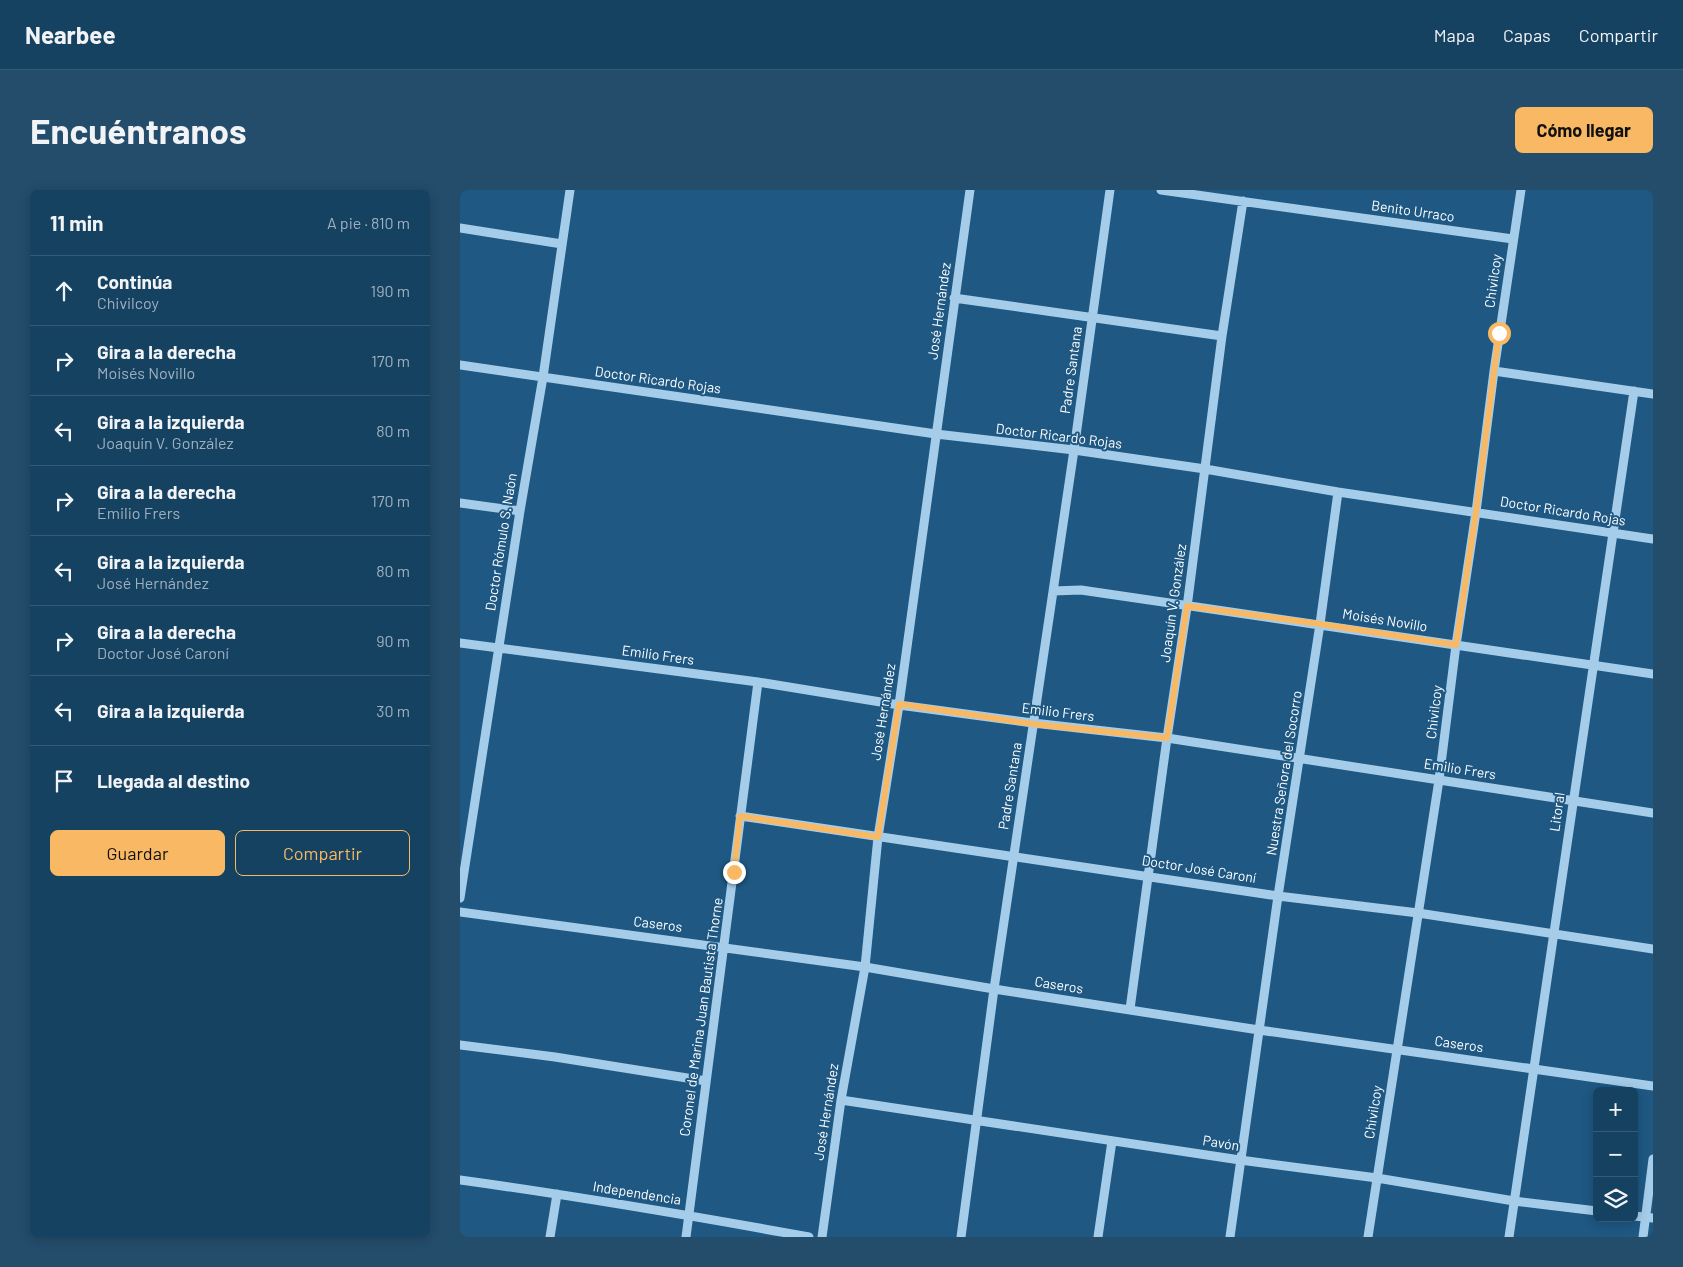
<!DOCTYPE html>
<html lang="es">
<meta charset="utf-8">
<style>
body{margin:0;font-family:Barlow,sans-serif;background:#234d6b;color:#f1f3f6}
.controls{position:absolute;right:15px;bottom:15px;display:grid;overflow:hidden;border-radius:8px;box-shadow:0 2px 12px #0003}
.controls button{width:45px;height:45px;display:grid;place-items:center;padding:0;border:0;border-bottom:1px solid #355b77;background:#164262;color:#f1f3f6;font:25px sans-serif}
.stop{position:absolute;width:15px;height:15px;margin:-11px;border:4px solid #f9b964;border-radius:50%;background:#fff}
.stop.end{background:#f9b964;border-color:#fff;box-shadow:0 1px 5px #0008}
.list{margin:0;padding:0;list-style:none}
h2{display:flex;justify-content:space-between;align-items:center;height:65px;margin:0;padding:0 20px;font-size:21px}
h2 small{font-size:16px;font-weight:400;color:#9eb0be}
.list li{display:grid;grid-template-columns:32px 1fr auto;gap:15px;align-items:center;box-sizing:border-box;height:70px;padding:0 20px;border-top:1px solid #355b77}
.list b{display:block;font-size:19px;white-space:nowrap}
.list p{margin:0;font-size:16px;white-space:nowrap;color:#9eb0be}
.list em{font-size:16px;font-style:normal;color:#9eb0be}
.actions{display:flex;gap:10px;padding:15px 20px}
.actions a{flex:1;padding:11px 0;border:1px solid #f9b964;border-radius:8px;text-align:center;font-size:18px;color:#f9b964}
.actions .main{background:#f9b964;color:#111}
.icon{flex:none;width:28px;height:28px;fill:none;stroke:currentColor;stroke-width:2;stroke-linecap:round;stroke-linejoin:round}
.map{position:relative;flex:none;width:1193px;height:1047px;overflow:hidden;border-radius:8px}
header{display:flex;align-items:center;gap:30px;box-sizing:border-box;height:70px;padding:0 25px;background:#164262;border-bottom:1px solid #355b77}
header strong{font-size:24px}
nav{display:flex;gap:28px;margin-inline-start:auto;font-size:18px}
.intro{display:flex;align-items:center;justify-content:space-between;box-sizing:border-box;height:120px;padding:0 30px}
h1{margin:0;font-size:35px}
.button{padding:12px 22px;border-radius:8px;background:#f9b964;color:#111;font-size:18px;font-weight:700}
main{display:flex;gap:30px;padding:0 30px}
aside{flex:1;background:#164262;border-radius:8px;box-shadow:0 2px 12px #0003}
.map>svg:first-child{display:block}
</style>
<header>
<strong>Nearbee</strong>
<nav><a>Mapa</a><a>Capas</a><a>Compartir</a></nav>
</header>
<div class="intro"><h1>Encuéntranos</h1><a class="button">Cómo llegar</a></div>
<main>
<aside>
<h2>11 min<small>A pie · 810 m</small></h2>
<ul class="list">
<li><svg class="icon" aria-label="ahead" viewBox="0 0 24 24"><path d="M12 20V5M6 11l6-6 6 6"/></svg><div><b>Continúa</b><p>Chivilcoy</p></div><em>190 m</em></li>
<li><svg class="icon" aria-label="right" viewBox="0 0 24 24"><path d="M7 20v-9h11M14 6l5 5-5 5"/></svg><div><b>Gira a la derecha</b><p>Moisés Novillo</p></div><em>170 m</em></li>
<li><svg class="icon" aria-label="left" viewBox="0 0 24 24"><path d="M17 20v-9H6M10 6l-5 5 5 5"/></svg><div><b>Gira a la izquierda</b><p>Joaquín V. González</p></div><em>80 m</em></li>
<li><svg class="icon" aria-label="right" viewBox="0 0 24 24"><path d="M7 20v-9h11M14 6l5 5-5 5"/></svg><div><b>Gira a la derecha</b><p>Emilio Frers</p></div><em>170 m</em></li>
<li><svg class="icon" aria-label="left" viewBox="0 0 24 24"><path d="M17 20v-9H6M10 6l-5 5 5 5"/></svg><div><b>Gira a la izquierda</b><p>José Hernández</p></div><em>80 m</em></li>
<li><svg class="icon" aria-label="right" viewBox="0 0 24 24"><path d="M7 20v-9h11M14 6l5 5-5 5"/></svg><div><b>Gira a la derecha</b><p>Doctor José Caroní</p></div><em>90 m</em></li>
<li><svg class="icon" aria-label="left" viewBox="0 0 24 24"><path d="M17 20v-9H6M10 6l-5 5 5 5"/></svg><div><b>Gira a la izquierda</b></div><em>30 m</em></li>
<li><svg class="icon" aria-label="arrive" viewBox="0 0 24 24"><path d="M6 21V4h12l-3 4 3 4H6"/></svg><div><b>Llegada al destino</b></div></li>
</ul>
<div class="actions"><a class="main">Guardar</a><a>Compartir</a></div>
</aside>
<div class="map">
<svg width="1193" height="1047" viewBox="0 0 1193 1047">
<rect width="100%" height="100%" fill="#1e5883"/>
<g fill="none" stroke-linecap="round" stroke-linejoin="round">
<path stroke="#a5cdea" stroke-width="9" d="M 701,0 L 1053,49
M 0,38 L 102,54
M 494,108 L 762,146
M 0,175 L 476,244 L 614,260 L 745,279 L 878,302 L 1193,349
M 1034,181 L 1193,204
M 0,313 L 60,321
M 593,401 L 621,400 L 1193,484
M 0,453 L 298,492 L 439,515 L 573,533 L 707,548 L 1193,623
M 280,626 L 818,706 L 958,723 L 1193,759
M 0,708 L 60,321 L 83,187 L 110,0
M 0,722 L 405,777 L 534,799 L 799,840 L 1193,896
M 670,819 L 707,548 L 727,417 L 762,146 L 783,11
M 0,855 L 95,867 L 246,891
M 381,910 L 780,970 L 917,988 L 1054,1011 L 1137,1021
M 0,990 C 117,1006 233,1026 349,1047
M 1174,1026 L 1193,1028
M 90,1047 L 97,1004
M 226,1047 L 298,492
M 362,1047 L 381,910 L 405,777 L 418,647 L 439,515 L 510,0
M 501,1047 L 534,799 L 614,260 L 650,0
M 638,1047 L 652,951
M 770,1047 L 818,706 L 860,434 L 878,302
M 908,1047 L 979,590 L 996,455 L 1016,322 L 1034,181 L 1061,0
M 1049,1047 L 1174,201
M 1183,1047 L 1193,969"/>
</g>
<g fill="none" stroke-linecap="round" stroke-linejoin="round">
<path stroke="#f9b964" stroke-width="6" d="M 274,682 L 280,626 L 418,647 L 439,514 L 573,534 L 707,548 L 727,416 L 860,434 L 996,455 L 1016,322 L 1039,143"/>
</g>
<g text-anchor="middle" stroke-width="4" stroke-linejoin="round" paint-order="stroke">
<g font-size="14" fill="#fff" stroke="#1e5883">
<text transform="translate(953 21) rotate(8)" y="5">Benito Urraco</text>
<text transform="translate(1033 91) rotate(-82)" y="5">Chivilcoy</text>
<text transform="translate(479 121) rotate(-82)" y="5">José Hernández</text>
<text transform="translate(611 180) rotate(-82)" y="5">Padre Santana</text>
<text transform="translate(198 190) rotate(8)" y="5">Doctor Ricardo Rojas</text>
<text transform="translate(599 246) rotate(7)" y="5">Doctor Ricardo Rojas</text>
<text transform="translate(1103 321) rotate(9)" y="5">Doctor Ricardo Rojas</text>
<text transform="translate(41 352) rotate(-81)" y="5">Doctor Rómulo S. Naón</text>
<text transform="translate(713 413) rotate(-82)" y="5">Joaquín V. González</text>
<text transform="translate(925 430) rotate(9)" y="5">Moisés Novillo</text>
<text transform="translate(198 465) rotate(8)" y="5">Emilio Frers</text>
<text transform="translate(423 522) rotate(-81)" y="5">José Hernández</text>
<text transform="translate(598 522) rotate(7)" y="5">Emilio Frers</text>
<text transform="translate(974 522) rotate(-83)" y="5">Chivilcoy</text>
<text transform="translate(1000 579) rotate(9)" y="5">Emilio Frers</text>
<text transform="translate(824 583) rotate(-81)" y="5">Nuestra Señora del Socorro</text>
<text transform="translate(550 596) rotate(-81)" y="5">Padre Santana</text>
<text transform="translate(1097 622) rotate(-82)" y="5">Litoral</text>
<text transform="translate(739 679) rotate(9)" y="5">Doctor José Caroní</text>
<text transform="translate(198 734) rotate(7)" y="5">Caseros</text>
<text transform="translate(599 795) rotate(9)" y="5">Caseros</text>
<text transform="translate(241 827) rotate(-82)" y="5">Coronel de Marina Juan Bautista Thorne</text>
<text transform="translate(999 854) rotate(8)" y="5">Caseros</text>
<text transform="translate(366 922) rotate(-81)" y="5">José Hernández</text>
<text transform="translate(913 922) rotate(-81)" y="5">Chivilcoy</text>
<text transform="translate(761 953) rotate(9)" y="5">Pavón</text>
<text transform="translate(177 1003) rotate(9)" y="5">Independencia</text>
</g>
</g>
</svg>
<div class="controls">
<button>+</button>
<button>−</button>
<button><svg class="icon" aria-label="layers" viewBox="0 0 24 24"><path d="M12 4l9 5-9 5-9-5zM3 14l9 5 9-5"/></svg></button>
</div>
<div class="stop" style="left:1039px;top:143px"></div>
<div class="stop end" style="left:274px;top:682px"></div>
</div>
</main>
